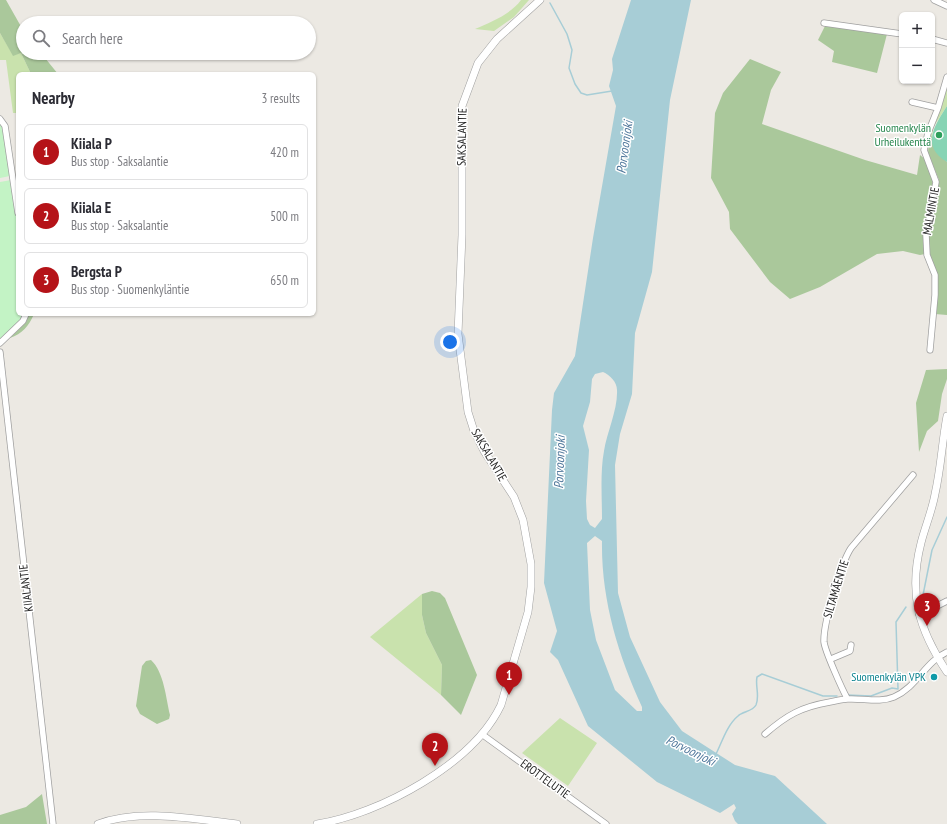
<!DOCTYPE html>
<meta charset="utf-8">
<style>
body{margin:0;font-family:"PT Sans Narrow",sans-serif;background:#f7f7f7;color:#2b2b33}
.controls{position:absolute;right:12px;top:12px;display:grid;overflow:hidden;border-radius:6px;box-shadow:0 1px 3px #0004}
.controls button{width:36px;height:36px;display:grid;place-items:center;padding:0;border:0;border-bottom:1px solid #e1e1e2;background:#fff;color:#2b2b33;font:20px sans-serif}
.you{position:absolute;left:450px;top:342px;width:14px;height:14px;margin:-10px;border:3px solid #fff;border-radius:50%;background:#1a73e8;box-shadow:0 0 0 6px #1a73e833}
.badge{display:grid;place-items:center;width:26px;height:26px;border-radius:50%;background:#b51318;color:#fff;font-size:13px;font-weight:700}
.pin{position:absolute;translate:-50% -33px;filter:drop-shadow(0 1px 2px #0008)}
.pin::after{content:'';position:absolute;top:21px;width:14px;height:12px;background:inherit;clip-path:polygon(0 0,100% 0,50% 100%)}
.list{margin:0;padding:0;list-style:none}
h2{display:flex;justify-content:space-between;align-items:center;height:52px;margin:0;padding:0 16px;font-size:17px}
h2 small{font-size:13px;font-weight:400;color:#7c7c81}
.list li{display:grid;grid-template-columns:26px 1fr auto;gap:12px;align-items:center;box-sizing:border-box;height:56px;margin:0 8px 8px;padding:0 8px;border:1px solid #e1e1e2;border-radius:6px}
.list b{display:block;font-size:15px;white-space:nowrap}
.list p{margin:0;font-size:13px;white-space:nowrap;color:#7c7c81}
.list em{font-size:13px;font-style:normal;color:#7c7c81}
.icon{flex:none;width:22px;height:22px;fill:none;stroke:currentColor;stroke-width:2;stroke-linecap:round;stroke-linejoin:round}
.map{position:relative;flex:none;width:947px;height:824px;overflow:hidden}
.search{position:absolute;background:#fff;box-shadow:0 1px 3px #0004;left:16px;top:16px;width:300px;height:44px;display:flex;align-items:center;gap:10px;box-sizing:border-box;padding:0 14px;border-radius:22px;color:#7c7c81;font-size:15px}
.panel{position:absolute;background:#fff;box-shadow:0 1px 3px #0004;left:16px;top:72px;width:300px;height:244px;border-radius:6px}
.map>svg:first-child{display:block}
</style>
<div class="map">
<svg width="947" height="824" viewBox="0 0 947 824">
<rect width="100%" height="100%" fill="#ece9e3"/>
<path fill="#c9e2ad" d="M 521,0 L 529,0 L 514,17 L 494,31 L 475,29 C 491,22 511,14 521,0 Z
M 0,33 L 13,55 L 21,53 L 31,74 L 18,74 L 18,113 L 13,113 L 6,60 L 0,60 Z
M 947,84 L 947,106 L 934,126 L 932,136 L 929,137 L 942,106 Z
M 422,594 L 422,615 L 426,633 L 442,665 L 441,695 L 370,637 Z
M 560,718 L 597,743 L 568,786 L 522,753 Z"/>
<path fill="#aac89b" d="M 0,0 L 6,0 L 23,30 L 23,53 L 41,53 L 58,74 L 31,74 L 21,53 L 13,56 L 0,33 Z
M 826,24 L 887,34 L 877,73 L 832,62 L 834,51 L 818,40 Z
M 750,59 L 781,72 L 771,90 L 762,124 L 865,160 L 917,175 L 920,155 C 941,171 930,193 927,213 C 924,227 923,240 925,254 L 920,255 L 903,251 L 877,254 L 820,287 L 790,299 L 770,282 L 730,229 L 729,212 L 711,178 L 715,113 L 723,93 Z
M 932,136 L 935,150 L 947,162 L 947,315 L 935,314 L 938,276 L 929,256 L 927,237 L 939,180 L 928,153 L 929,137 Z
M 29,314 L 34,314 C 29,326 22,334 10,338 L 26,322 Z
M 947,369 L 947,379 L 942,394 L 938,421 L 927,431 L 919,452 L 916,403 L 926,370 Z
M 432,591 L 440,593 L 445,598 L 477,675 L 461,715 L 441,695 L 442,665 L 426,633 L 422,615 L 422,594 Z
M 151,660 C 164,672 166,698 170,715 L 169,719 L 157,724 L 140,714 L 136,706 L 142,666 L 146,661 Z
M 42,794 L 47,824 L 0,824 L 0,815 L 26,807 Z"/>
<path fill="#c3f3c5" d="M 0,124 L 3,127 L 10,176 L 0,178 Z
M 11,180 L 18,232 L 18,314 L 24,314 L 21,320 L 0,339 L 0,182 Z"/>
<path fill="#87d4b4" d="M 947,106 L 947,162 C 920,146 935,125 947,106 Z"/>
<path fill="#a7cdd6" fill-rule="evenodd" d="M 631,0 L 691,0 L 670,100 L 652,272 L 635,333 L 632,394 L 620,434 L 615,465 L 618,593 L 630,637 L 660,702 L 682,731 L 735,765 L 775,776 L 827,824 L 738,824 L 735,821 L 732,814 L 736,808 L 734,804 L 720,813 L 657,782 L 588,726 L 558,660 L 550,652 L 557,631 L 544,583 L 552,410 L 554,393 L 575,356 L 593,238 L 616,106 L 609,86 L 613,70 L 612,59 ZM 603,372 C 610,375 617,382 617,390 C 618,409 607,432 604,451 C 600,472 602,497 602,519 L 595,528 L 590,525 L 587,519 L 586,501 L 589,450 L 583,426 L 590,402 L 592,379 L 595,374 ZM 595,536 L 602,541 C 601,599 618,655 642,707 L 642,711 L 637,711 L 615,690 L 596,640 L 590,610 L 587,543 Z"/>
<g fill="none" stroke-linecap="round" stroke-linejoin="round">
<path stroke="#a7cdd6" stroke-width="1.5" d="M 550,3 L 567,34 L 572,50 L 569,68 L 575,84 L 581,93 L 587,95 L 612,91
M 923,595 L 932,550 L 947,517
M 847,695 L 871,696 L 892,688 L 898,689 L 896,622 L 906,607
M 716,754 C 722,742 727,725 738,716 C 743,711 752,712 756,705 C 760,696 755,686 757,677 L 762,674 L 823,696 L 837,696"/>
<g stroke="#a0a0a0" stroke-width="7">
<path id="minor" d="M 934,0 L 947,6
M 824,23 L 902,34
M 932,39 L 947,43
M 912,102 L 938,108
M 0,119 L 5,126 L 18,213
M 0,343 L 23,321 L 26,314
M 930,350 L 935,295 L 935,275 L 927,255 L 926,235 L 936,182 L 924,150 L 928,133 L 938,108 L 947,77
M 0,352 L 53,824
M 919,615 L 947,601
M 831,659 L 850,651 L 851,645
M 847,698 C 842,689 825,651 824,642 C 823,624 841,563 851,548 L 913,475
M 765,734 C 787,715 801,707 830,702 C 836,701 842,699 848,699 C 863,698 880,703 894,697 C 917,687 925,662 947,652
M 483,735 L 606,824"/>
</g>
<g stroke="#a0a0a0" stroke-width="8">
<path id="tertiary" d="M 947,416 C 942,442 941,468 935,494 C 932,511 925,527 921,543 C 908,594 919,630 947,672
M 98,824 C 139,808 194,819 237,824
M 317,824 C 380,814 473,764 501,705 L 528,612 L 531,587 L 531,564 L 523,520 L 514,497 L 484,451 L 474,431 L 468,412 L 458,334 L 462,235 L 462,106 L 478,63 L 497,39 L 540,0"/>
</g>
<use href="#minor" stroke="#fff" stroke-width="5.5"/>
<use href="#tertiary" stroke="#fff" stroke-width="7"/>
</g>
<circle fill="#2e9e5b" stroke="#fff" stroke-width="1.5" cx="939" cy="135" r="4"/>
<circle fill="#0f9aa8" stroke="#fff" stroke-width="1.5" cx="934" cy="677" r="4"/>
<g text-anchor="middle" stroke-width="3" stroke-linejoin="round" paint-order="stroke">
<g font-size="12" fill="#27864d" stroke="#fff" text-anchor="end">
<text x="931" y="132">Suomenkylän<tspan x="931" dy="14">Urheilukenttä</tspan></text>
</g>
<g font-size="12" fill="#1c1c1c" stroke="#fff">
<text transform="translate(462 137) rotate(-89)" y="4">SAKSALANTIE</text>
<text transform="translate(931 211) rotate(-80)" y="4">MALMINTIE</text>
<text transform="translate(489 455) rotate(60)" y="4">SAKSALANTIE</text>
<text transform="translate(26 588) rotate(-97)" y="4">KIIALANTIE</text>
<text transform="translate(836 589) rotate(-73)" y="4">SILTAMÄENTIE</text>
<text transform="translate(545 779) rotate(36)" y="4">EROTTELUTIE</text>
</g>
<g font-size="12" fill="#0d838f" stroke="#fff" text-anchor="end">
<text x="926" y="681">Suomenkylän VPK</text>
</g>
<g font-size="13" font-style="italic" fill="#4f779b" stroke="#fff">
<text transform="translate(624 147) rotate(-82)" y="5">Porvoonjoki</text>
<text transform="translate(559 462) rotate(-88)" y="5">Porvoonjoki</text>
<text transform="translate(691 750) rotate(26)" y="5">Porvoonjoki</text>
</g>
</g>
</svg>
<div class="controls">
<button>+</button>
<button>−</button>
</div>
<div class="you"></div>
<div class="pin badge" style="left:509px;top:695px">1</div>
<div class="pin badge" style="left:435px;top:766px">2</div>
<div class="pin badge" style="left:927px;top:626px">3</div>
<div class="search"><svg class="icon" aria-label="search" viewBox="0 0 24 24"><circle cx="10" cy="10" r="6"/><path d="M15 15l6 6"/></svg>Search here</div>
<section class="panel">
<h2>Nearby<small>3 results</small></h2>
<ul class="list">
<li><span class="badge">1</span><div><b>Kiiala P</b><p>Bus stop · Saksalantie</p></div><em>420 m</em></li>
<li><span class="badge">2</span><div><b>Kiiala E</b><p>Bus stop · Saksalantie</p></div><em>500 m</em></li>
<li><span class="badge">3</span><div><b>Bergsta P</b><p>Bus stop · Suomenkyläntie</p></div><em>650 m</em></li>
</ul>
</section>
</div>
